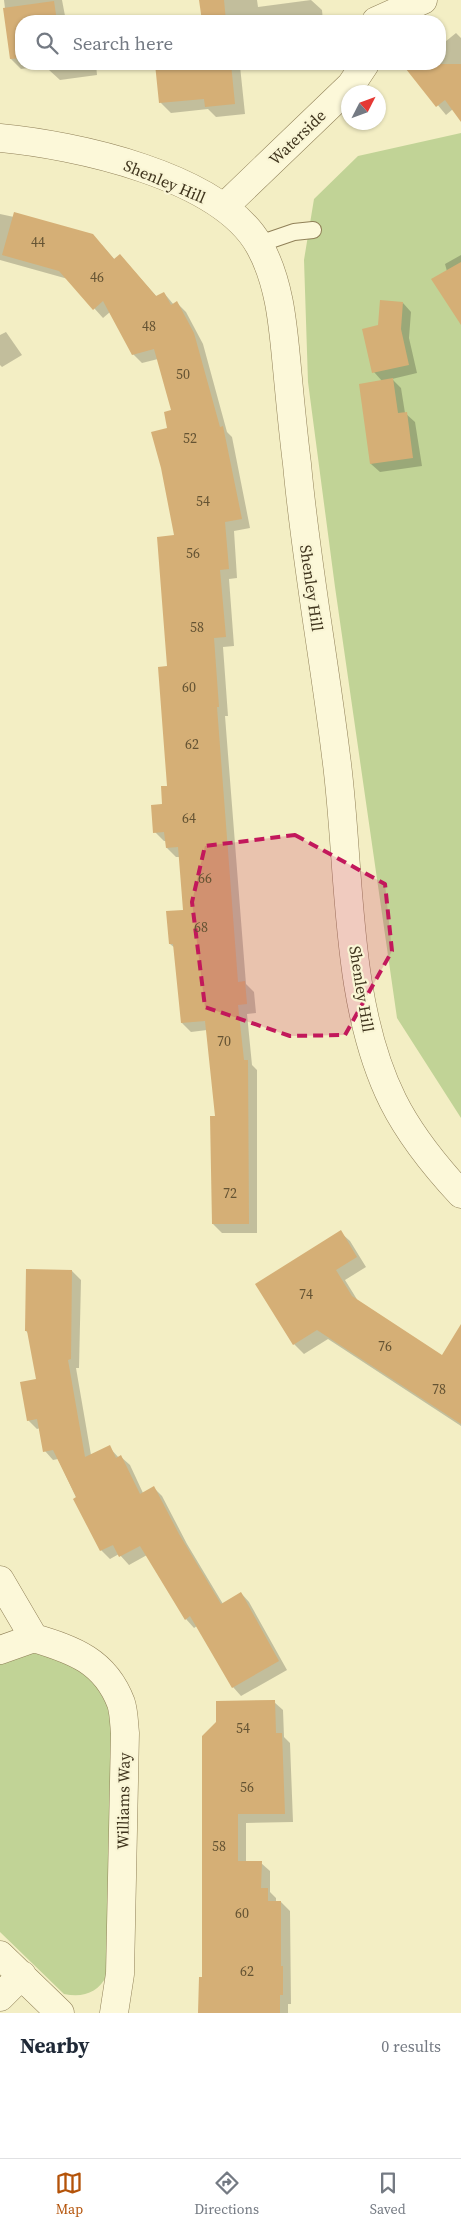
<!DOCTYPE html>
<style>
body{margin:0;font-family:"Source Serif 4",serif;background:#f6f6f7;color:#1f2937}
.compass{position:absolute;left:341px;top:85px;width:45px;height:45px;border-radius:50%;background:#fff;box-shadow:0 1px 4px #0004;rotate:48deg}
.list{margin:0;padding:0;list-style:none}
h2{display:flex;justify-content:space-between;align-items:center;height:65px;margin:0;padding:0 20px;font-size:21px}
h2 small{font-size:16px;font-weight:400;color:#747a83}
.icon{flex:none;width:28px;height:28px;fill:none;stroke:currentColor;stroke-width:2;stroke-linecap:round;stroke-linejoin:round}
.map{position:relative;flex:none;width:461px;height:2013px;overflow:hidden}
.search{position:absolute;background:#fff;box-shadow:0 1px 4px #0004;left:15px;right:15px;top:15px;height:55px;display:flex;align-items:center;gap:12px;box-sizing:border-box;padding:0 18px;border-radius:20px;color:#747a83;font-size:19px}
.sheet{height:145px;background:#fff}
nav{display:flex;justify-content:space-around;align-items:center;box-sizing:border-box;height:70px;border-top:1px solid #e0e1e3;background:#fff;font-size:14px;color:#747a83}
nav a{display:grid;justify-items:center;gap:2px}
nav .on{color:#b45309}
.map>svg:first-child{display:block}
</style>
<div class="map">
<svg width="461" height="2013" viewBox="0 0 461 2013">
<rect width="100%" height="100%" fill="#f3eec4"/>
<path fill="#c1d396" d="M 461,133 L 461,1118 L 397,1018 L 335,587 L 308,382 L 304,260 L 314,199 L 358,156 Z
M 33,1653 L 56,1657 L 77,1665 L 110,1700 L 114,1721 L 107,1975 C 98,1993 83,1998 64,1994 L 0,1932 L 0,1660 Z"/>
<path fill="#0003" d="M 4,0 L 62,0 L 66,21 L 21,21 L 21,64 L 96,64 L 97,75 L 60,80 L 49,70 L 49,65 L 21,69 L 11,59 Z
M 201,0 L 257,0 L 258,7 L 311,0 L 322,10 L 323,21 L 204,21 Z
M 456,33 L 461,38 L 461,120 L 453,109 L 446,115 L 409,70 L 418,64 L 440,64 L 440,46 Z
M 157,64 L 252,64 L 240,66 L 245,114 L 216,117 L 208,109 L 171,113 L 161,103 Z
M 0,214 L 14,217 L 102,245 L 115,260 L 120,255 L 157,297 L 164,293 L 174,305 L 177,303 L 186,312 L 203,344 L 227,432 L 232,437 L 250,528 L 234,531 L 237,578 L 229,579 L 234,646 L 223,647 L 228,716 L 225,716 L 246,984 L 254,992 L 256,1013 L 247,1014 L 252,1065 L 257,1070 L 257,1233 L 222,1233 L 213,1224 L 216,1117 L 207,1030 L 191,1032 L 182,1023 L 175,948 L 170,944 L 184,911 L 180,857 L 176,857 L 167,848 L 166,841 L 164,841 L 155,832 L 168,787 L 168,667 L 176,536 L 169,429 L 172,411 L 158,359 L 142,363 L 133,354 L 110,312 L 103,318 L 68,279 L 0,260 Z
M 461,255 L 461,323 L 445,264 Z
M 403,303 L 411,312 L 409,338 L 417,373 L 392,379 L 401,388 L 405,413 L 415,422 L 422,466 L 380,472 L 371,464 L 382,381 L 374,372 L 379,326 Z
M 6,332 L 22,355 L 2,367 L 0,365 L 0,335 Z
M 340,1232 L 350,1241 L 366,1267 L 345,1280 L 358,1301 L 442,1357 L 461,1326 L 461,1426 L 328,1339 L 304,1354 L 294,1344 Z
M 72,1271 L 81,1280 L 79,1368 L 76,1368 L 91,1455 L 109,1447 L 119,1458 L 121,1457 L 130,1465 L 143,1493 L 154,1488 L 162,1496 L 187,1544 L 223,1604 L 241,1593 L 249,1602 L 287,1670 L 241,1696 L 233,1687 L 197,1626 L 194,1628 L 186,1619 L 147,1555 L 129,1565 L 119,1554 L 110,1559 L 101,1550 L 58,1459 L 53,1460 L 45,1451 L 40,1428 L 37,1429 L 28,1420 L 38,1380 L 29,1334 L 26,1331 Z
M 274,1702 L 283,1710 L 284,1737 L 290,1743 L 293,1822 L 246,1823 L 246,1863 L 261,1863 L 270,1871 L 270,1892 L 276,1898 L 276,1902 L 281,1902 L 290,1911 L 291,2004 L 288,2004 L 288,2013 L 200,2013 L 203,1978 L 203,1736 Z"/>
<path fill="#d5af76" d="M 199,0 L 224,0 L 226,21 L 202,21 Z
M 54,1 L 57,21 L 21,21 L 21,58 L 10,59 L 3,8 Z
M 155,64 L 231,64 L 235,104 L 205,107 L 204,99 L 159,103 Z
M 402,64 L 461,64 L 461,122 L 445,100 L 436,107 Z
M 14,212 L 93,234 L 114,259 L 120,254 L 156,296 L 164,292 L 171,305 L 177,301 L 194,333 L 220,427 L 223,426 L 242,519 L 225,522 L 229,569 L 220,570 L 226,637 L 214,638 L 219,707 L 217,707 L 238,982 L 245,981 L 247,1004 L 238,1005 L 244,1060 L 248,1060 L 249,1224 L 212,1224 L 210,1116 L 215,1116 L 205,1021 L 181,1023 L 173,944 L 169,944 L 166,911 L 183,910 L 178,847 L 166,848 L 164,832 L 153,833 L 151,805 L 162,804 L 161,786 L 167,786 L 158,667 L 167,666 L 157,537 L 174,535 L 161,468 L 151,432 L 167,428 L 164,412 L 171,410 L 154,349 L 132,355 L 103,301 L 93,310 L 59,271 L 2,255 Z
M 461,262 L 461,325 L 431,279 Z
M 380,300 L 403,302 L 401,329 L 409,365 L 372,373 L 362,329 L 378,325 Z
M 393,378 L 398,413 L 407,412 L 413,458 L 370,464 L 359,384 Z
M 341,1230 L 357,1257 L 336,1270 L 352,1296 L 442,1355 L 461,1324 L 461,1424 L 317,1330 L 293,1345 L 255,1284 Z
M 26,1269 L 72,1270 L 71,1359 L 68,1360 L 85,1457 L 110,1445 L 116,1458 L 121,1455 L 140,1494 L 154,1486 L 179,1534 L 221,1604 L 241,1592 L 279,1661 L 232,1688 L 190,1616 L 185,1620 L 140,1546 L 119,1557 L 113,1545 L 100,1551 L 73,1499 L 76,1497 L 53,1450 L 43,1452 L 37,1419 L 27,1421 L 20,1382 L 36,1379 L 27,1331 L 25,1331 Z
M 275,1700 L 276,1733 L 282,1733 L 285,1814 L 238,1814 L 238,1861 L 262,1861 L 261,1888 L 268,1888 L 268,1901 L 281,1901 L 281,1966 L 283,1966 L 283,1995 L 280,1995 L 280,2013 L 198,2013 L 199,1977 L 202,1977 L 202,1736 L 216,1722 L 216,1701 Z"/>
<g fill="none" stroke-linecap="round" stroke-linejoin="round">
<g stroke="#908058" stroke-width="18">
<path id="service" d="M 259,244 L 294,232 L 313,230"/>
</g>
<g stroke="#908058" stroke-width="29">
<path id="minor" d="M 376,21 L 423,0
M 224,207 L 351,85 L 365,64
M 0,1580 L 34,1638 C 74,1650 105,1661 121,1703 C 124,1712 124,1724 125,1733 L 120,1974 L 114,2013
M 0,1650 L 34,1638
M 0,1955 L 60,2013
M 0,1997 L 22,1975"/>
</g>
<g stroke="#908058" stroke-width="29">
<path id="tertiary" d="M 0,138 C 74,145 219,175 259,245 C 280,282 283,326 287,368 C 290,400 293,432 297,464 C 306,562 324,658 336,756 C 351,866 343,1001 393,1101 C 410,1135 435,1166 461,1194"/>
</g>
<use href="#service" stroke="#fcf8d9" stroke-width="16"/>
<use href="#minor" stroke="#fcf8d9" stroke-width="28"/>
<use href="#tertiary" stroke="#fcf8d9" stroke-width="28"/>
</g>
<path fill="#c2185b" fill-opacity="0.2" stroke="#c2185b" stroke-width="4" stroke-dasharray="10 6" stroke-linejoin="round" d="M 295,835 L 385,884 L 392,951 L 345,1035 L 290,1036 L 205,1007 L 192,902 L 205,846 Z"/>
<g text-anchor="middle" stroke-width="4.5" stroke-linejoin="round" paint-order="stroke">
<g font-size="14" fill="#645333">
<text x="38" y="247">44</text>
<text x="97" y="282">46</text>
<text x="149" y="331">48</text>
<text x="183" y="379">50</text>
<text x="190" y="443">52</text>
<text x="203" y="506">54</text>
<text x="193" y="558">56</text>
<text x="197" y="632">58</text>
<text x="189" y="692">60</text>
<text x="192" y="749">62</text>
<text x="189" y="823">64</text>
<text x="205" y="883">66</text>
<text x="201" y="932">68</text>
<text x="224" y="1046">70</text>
<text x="230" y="1198">72</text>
<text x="306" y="1299">74</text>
<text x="385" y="1351">76</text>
<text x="439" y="1394">78</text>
<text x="243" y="1733">54</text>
<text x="247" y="1792">56</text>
<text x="219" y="1851">58</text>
<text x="242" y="1918">60</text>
<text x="247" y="1976">62</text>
</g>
<g font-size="16" fill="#3f341d" stroke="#f9f5d5">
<text transform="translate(297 137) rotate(-44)" y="6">Waterside</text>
<text transform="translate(165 181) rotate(23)" y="6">Shenley Hill</text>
<text transform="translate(312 588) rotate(82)" y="6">Shenley Hill</text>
<text transform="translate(362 989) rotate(81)" y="6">Shenley Hill</text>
<text transform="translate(123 1801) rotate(-89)" y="6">Williams Way</text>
</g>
</g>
</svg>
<svg class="compass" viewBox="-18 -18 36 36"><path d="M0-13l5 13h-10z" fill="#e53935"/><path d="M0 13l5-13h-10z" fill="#747a83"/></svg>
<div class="search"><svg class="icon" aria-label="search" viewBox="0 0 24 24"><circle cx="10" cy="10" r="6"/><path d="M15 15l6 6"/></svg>Search here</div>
</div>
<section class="sheet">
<h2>Nearby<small>0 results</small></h2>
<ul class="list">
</ul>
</section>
<nav>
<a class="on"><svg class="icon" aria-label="map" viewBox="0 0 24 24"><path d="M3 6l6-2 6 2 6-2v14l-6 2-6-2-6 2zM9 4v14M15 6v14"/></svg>Map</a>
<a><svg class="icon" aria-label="directions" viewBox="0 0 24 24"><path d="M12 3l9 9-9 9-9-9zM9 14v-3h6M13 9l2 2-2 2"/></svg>Directions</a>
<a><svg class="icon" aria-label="saved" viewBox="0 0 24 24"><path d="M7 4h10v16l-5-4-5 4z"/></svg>Saved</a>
</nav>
